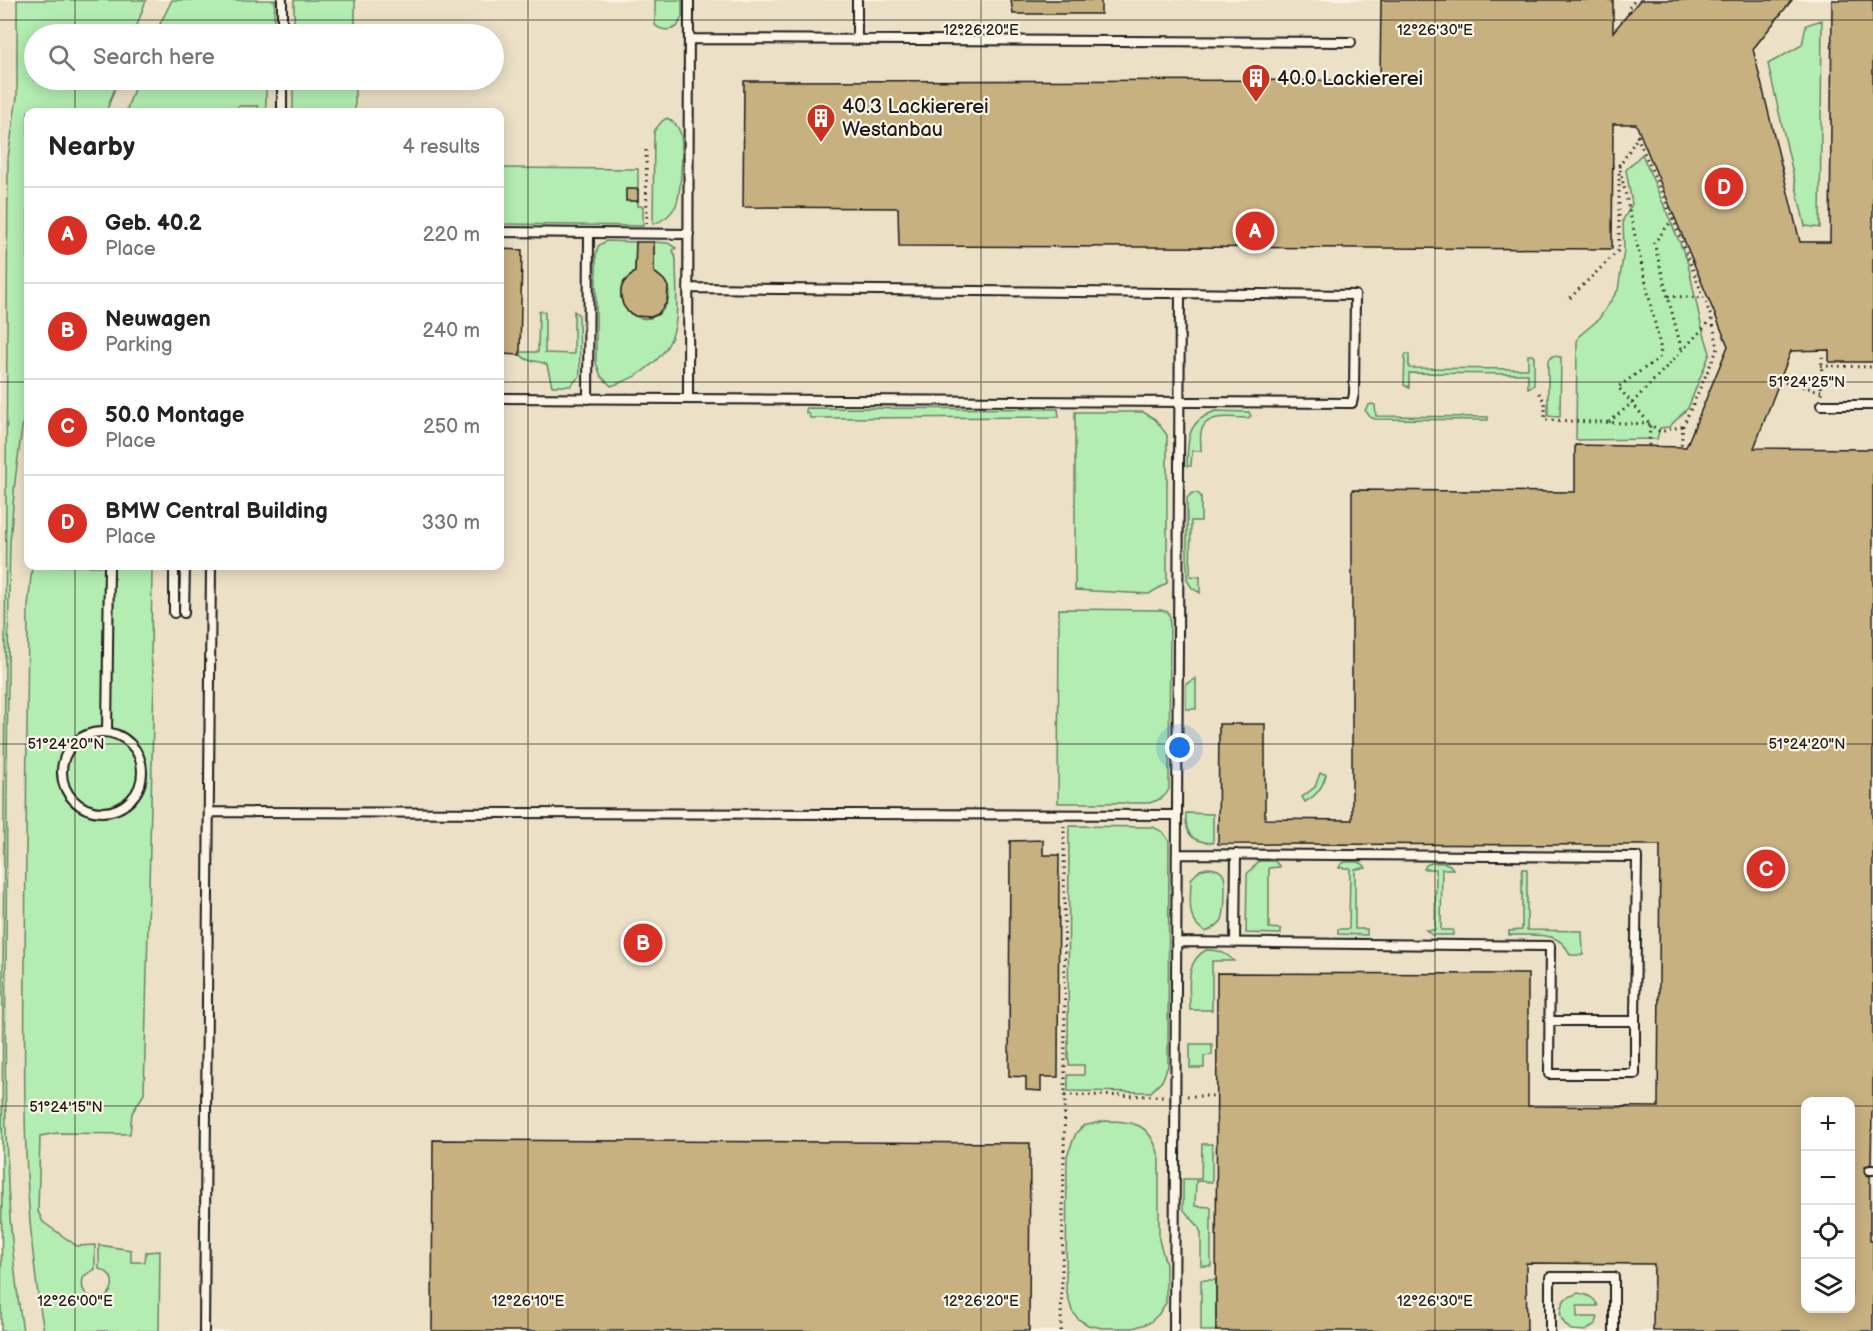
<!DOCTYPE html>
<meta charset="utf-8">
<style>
body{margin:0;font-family:"Balsamiq Sans",sans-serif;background:#f6f6f6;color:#222}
.controls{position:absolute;right:18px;bottom:18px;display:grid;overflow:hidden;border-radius:12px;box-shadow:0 3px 15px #0003}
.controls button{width:54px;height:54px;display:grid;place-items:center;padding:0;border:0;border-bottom:2px solid #e0e0e0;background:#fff;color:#222;font:30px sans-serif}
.you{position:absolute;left:1180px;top:748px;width:21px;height:21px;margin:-15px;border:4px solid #fff;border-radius:50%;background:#1a73e8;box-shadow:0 0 0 9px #1a73e833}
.badge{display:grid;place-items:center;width:39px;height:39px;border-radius:50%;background:#d93025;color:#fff;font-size:20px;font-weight:700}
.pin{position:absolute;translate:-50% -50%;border:3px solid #fff;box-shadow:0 2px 6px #0006}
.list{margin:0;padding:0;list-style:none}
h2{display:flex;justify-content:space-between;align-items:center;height:78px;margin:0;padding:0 24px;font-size:26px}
h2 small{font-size:20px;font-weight:400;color:#767676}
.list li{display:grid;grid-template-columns:39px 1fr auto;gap:18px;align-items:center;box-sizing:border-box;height:96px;padding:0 24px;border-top:2px solid #e0e0e0}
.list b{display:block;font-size:22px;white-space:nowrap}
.list p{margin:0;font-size:20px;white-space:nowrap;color:#767676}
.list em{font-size:20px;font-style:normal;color:#767676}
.icon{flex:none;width:33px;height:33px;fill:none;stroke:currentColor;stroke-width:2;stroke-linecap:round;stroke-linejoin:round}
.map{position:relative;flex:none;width:1873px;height:1331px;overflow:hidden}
.search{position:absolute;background:#fff;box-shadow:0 3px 15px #0003;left:24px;top:24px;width:480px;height:66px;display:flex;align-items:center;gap:15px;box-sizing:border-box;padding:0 21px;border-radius:33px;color:#767676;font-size:22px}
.panel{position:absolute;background:#fff;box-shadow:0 3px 15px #0003;left:24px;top:108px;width:480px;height:462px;border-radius:12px}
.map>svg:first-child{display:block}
</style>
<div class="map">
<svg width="1873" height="1331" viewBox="0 0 1873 1331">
<rect width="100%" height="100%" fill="#fcf5e5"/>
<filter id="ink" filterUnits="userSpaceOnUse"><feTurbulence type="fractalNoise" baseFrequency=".0167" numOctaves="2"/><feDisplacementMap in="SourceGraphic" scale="12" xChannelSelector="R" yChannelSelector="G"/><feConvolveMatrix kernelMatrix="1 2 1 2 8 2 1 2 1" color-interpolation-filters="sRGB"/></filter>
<g filter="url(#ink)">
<path fill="#ece1c7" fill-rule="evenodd" d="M 0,0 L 1873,0 L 1873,1331 L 0,1331 ZM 34,34 L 494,34 L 494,80 L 34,80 ZM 28,112 L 500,112 L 500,566 L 28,566 ZM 1806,1102 L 1850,1102 L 1850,1308 L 1806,1308 Z"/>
<path fill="#b3edb1" stroke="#688466" stroke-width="1.5" d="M 17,0 L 146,0 L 134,34 L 34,34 L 34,80 L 118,80 L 106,112 L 28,112 L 28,383 L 15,481 L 10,543 C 7,677 7,812 6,946 C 5,1075 2,1204 23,1331 L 1,1331 L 8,158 L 17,97 Z
M 172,0 L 275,0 L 273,34 L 155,34 Z
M 294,0 L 355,0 L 355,34 L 294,34 Z
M 655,0 L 682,0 L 682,17 L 677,27 C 670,31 661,31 655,25 Z
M 1822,20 L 1820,228 L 1805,226 L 1768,64 L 1802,45 L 1806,25 Z
M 137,80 L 266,80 L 266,112 L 258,112 L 258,106 L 238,106 L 237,112 L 126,112 Z
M 293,80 L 355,80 L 355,112 L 293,112 Z
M 667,118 C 673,121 678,126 680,132 C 684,143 681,198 675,207 C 670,216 663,221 653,224 L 654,131 L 662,121 Z
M 1642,154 L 1687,260 L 1701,324 L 1710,353 L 1688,408 L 1669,427 L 1660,428 L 1657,439 L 1576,440 L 1577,341 L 1579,336 L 1598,320 L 1618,290 L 1624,250 L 1623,220 L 1632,204 L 1626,170 Z
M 500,168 L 638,169 L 638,206 L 643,206 L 643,226 L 500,224 Z
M 606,241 L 636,242 L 635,272 C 600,293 638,336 662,311 C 666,306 669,300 669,294 C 669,284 662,277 654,272 L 654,242 L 668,243 L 676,248 L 673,250 L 676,259 C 676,279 678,300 676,320 C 672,355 642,377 611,386 L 601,376 L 596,363 L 596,255 L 598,246 Z
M 539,311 L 545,312 L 545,353 L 574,354 L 574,311 L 579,315 L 580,376 L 570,386 L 552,386 L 547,365 C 539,359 528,364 521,355 L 521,352 L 538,352 Z
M 1406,354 L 1409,354 L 1409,368 L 1528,369 L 1528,355 L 1532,355 L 1534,357 L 1534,385 L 1528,388 L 1528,374 L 1409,373 L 1409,388 L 1404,385 L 1405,356 Z
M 1553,356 L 1561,357 L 1560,417 L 1548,416 L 1548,360 Z
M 1372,404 L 1375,405 L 1376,416 L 1488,417 L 1488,420 L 1375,419 L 1370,417 L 1365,410 L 1369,405 Z
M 806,408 L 1058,409 L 1059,417 L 810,418 L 808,413 L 806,413 Z
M 1215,411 L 1249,412 L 1251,416 L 1248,418 C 1234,418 1205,412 1201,432 C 1200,438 1201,445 1201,451 L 1192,451 L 1191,466 L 1187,466 C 1188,439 1186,422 1215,411 Z
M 1075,412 L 1143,412 L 1155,419 L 1167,435 L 1167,583 L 1149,594 L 1075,590 Z
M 1192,493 L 1197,493 L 1201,496 L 1201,521 L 1191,521 L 1190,576 L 1200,577 L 1200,593 L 1192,588 L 1187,580 L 1187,498 Z
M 32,566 L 152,566 L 151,657 L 154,680 L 144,1094 L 132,1113 L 130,1134 L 57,1133 L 40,1136 L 38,1211 L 43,1222 L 77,1246 L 95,1245 L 95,1269 L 84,1276 C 80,1286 83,1294 93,1299 L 106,1297 C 117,1286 113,1272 99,1269 L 99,1245 L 131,1250 L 131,1262 L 145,1262 L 146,1252 L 160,1251 L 159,1331 L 44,1331 C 22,1211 24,1087 25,965 C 26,845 27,726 28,607 Z
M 1059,609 L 1161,610 L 1168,612 L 1170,618 L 1169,789 C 1165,798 1159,800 1149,803 L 1058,803 Z
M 1196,678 L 1196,709 L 1186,709 L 1186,684 Z
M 1320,773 L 1326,774 C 1323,787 1317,795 1305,802 L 1302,797 L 1315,787 Z
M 1186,813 L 1213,814 L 1213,843 C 1191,842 1185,834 1186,813 Z
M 1069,826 L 1153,827 L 1163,832 L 1169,841 L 1168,1066 L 1162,1081 L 1151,1092 L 1068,1091 L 1068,1075 L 1084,1075 L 1084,1065 L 1069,1065 L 1069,1060 L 1068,1060 Z
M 1259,861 L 1275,861 L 1280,867 L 1269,868 L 1269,928 L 1281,929 L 1281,934 L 1246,933 L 1247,874 Z
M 1345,862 C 1353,862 1362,860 1366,868 L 1355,869 L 1355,929 L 1367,929 L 1367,935 L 1338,934 L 1338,929 L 1349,929 L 1350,868 L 1339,868 L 1341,864 Z
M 1431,863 C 1439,863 1449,861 1453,869 L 1442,869 L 1441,930 L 1453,930 L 1453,935 L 1432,935 L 1426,930 L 1435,930 L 1436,869 L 1424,869 L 1426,865 Z
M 1207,868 C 1213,868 1221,869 1224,876 C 1226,883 1225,913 1222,920 C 1218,926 1212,929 1206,932 C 1185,921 1191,900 1191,879 L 1200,870 Z
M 1522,869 L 1527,869 L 1527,930 L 1582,931 L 1583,955 L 1570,955 C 1560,929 1533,936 1509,935 L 1509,931 L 1522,930 Z
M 1206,950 C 1218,950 1225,952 1234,961 L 1212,961 L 1212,1010 L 1190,1010 C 1190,988 1184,962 1206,950 Z
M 1190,1044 L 1212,1044 L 1212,1055 L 1204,1056 L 1204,1068 L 1190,1068 Z
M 1105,1121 C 1136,1121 1150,1124 1159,1156 L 1159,1240 L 1166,1264 L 1166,1303 L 1158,1315 L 1149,1323 L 1133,1328 L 1102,1328 L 1088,1325 L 1078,1319 L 1072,1311 L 1066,1290 L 1067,1156 L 1076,1133 L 1083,1126 Z
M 1202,1144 L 1212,1144 L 1212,1182 L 1196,1181 L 1195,1206 L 1211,1207 L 1211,1266 L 1201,1266 L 1201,1233 L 1198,1226 L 1183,1209 L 1183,1179 L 1201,1179 Z
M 1201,1280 L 1216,1280 L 1216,1331 L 1201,1331 Z
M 1578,1293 C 1588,1295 1594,1297 1598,1306 L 1577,1306 L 1577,1317 L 1598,1317 L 1596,1323 L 1586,1331 L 1571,1330 C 1560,1321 1557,1312 1565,1299 Z"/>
<path fill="#c8b180" stroke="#1c1c1c" stroke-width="1.5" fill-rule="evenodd" d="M 1011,0 L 1101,0 L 1101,14 L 1013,14 Z
M 1381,0 L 1613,0 L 1613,32 L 1640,0 L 1792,0 L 1753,49 L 1800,242 L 1830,242 L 1832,0 L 1873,0 L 1873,362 L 1829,362 L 1829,350 L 1791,351 L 1754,448 L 1873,449 L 1873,1111 L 1872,1111 L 1871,1164 L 1865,1167 L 1864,1171 L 1867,1175 L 1870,1176 L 1870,1241 L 1873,1241 L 1873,1331 L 1653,1331 L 1654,1264 L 1526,1263 L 1527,1331 L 1216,1331 L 1217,973 L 1528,974 L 1528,1106 L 1658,1107 L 1660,845 L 1218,844 L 1219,724 L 1265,724 L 1265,819 L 1352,820 L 1352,490 L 1575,492 L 1575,445 L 1686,447 L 1728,346 L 1636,124 L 1613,124 L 1612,249 L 899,246 L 898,208 L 743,207 L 744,81 L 1380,80 ZM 1806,1101 L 1851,1101 L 1851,1308 L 1806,1308 Z
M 626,189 L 638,189 L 638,201 L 626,201 Z
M 636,242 L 654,242 L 654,272 L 664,280 L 668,287 L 667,302 L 658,314 L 651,317 L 635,316 L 628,312 L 623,305 L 621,297 L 621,289 L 624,282 L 635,272 Z
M 500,249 L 522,250 L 520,355 L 500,354 Z
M 1043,840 L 1043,855 L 1059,855 L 1058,1077 L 1041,1077 L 1041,1091 L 1026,1090 L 1026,1077 L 1009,1076 L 1010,841 Z
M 433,1140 L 1030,1143 L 1029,1331 L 432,1331 Z"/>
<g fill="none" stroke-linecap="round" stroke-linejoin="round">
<g stroke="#1c1c1c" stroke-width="12">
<path id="service" d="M 282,34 L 282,0
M 689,39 L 1351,42
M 857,40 L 857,0
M 282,112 L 282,80
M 500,232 L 689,234
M 500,398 L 1352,403 L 1354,394 L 1355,295 L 688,288
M 588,399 L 589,233
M 688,399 L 689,0
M 1821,405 L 1873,405
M 174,613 L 174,566
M 184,613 L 185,566
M 107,732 L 109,566
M62 772a40 40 0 1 1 80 0a40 40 0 1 1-80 0Z
M 209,812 L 1177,815
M 1177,854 L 1637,857 L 1635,1021
M 1176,942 L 1550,946 L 1549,1074 L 1635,1074 L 1635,1021 L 1549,1021
M 1235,943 L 1236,854
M 1870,1170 L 1873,1170
M 204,1331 L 211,566
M 1174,1331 L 1180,294
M 1550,1331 L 1550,1277 L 1614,1277 L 1614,1331"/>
</g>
<path stroke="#1c1c1c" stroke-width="3" stroke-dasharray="1.5 4.5" stroke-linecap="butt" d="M 1629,13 L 1628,9 L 1635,0
M 1637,136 L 1673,219 L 1712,319 L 1718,348 L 1683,426 L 1681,447
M 646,150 L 647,223
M 1612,166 L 1619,165 L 1661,350 L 1659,358 L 1618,387 L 1650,424 L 1649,446
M 1619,167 L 1640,133
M 1673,219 L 1654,243 L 1682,351
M 1668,296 L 1704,298
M 1570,298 L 1619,250 L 1619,173
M 1821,366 L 1873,367
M 1779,381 L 1821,391
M 1539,393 L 1545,403 L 1545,420 L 1650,424 L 1660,432 L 1683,426
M 1821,394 L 1822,357
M 1609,422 L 1632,403 L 1716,315
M 1065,1095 L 1165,1096
M 1187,1096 L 1217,1096
M 1061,1331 L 1065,1095 L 1064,826"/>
<use href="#service" stroke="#fcf5e5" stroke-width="8"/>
</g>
</g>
<path fill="none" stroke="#1c1c1c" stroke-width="1.5" stroke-opacity="0.45" d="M 75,0 L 75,34M 528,0 L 528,1331M 981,0 L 981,1331M 1435,0 L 1435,1331M 0,20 L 1873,20M 75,80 L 75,112M 0,382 L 28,382M 500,382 L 1873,382M 75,566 L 75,1331M 0,744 L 1873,744M 0,1106 L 1806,1106M 1850,1106 L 1873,1106"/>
<defs>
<g id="building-pin" transform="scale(1.5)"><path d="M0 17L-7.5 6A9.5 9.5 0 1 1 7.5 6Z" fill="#c8321e" stroke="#fcf5e5"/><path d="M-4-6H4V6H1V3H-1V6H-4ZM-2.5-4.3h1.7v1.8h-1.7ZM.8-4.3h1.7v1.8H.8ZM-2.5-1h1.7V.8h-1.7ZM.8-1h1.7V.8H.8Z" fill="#fff"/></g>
</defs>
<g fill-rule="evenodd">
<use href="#building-pin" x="1256" y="78"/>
<use href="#building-pin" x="821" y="118"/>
</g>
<g text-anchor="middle" stroke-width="4.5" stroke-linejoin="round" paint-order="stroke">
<g font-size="20" fill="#1c1c1c" stroke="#fcf5e5" text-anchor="start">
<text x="1277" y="85">40.0 Lackiererei</text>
<text x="842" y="113">40.3 Lackiererei<tspan x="842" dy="23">Westanbau</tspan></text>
</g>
</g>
<g font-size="15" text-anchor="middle" fill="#1c1c1c" stroke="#fcf5e5" stroke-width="4.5" stroke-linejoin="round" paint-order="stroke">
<text x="981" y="35">12°26'20"E</text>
<text x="1435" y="35">12°26'30"E</text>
<text x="1807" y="387">51°24'25"N</text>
<text x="66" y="749">51°24'20"N</text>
<text x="1807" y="749">51°24'20"N</text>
<text x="66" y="1112">51°24'15"N</text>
<text x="75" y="1306">12°26'00"E</text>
<text x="528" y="1306">12°26'10"E</text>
<text x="981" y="1306">12°26'20"E</text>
<text x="1435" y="1306">12°26'30"E</text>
</g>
</svg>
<div class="controls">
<button>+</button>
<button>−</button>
<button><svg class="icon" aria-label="locate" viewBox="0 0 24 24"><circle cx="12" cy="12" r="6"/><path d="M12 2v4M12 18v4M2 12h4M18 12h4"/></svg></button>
<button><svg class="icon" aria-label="layers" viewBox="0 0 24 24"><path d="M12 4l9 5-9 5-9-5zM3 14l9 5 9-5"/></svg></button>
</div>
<div class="you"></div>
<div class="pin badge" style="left:1255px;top:231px">A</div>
<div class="pin badge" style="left:643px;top:943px">B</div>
<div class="pin badge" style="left:1766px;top:869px">C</div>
<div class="pin badge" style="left:1724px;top:187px">D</div>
<div class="search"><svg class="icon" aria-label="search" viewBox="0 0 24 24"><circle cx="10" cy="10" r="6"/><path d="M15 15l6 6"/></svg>Search here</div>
<section class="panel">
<h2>Nearby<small>4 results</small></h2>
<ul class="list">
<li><span class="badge">A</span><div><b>Geb. 40.2</b><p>Place</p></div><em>220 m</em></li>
<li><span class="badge">B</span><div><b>Neuwagen</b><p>Parking</p></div><em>240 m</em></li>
<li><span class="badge">C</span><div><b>50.0 Montage</b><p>Place</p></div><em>250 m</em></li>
<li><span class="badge">D</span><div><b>BMW Central Building</b><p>Place</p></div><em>330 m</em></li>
</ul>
</section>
</div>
